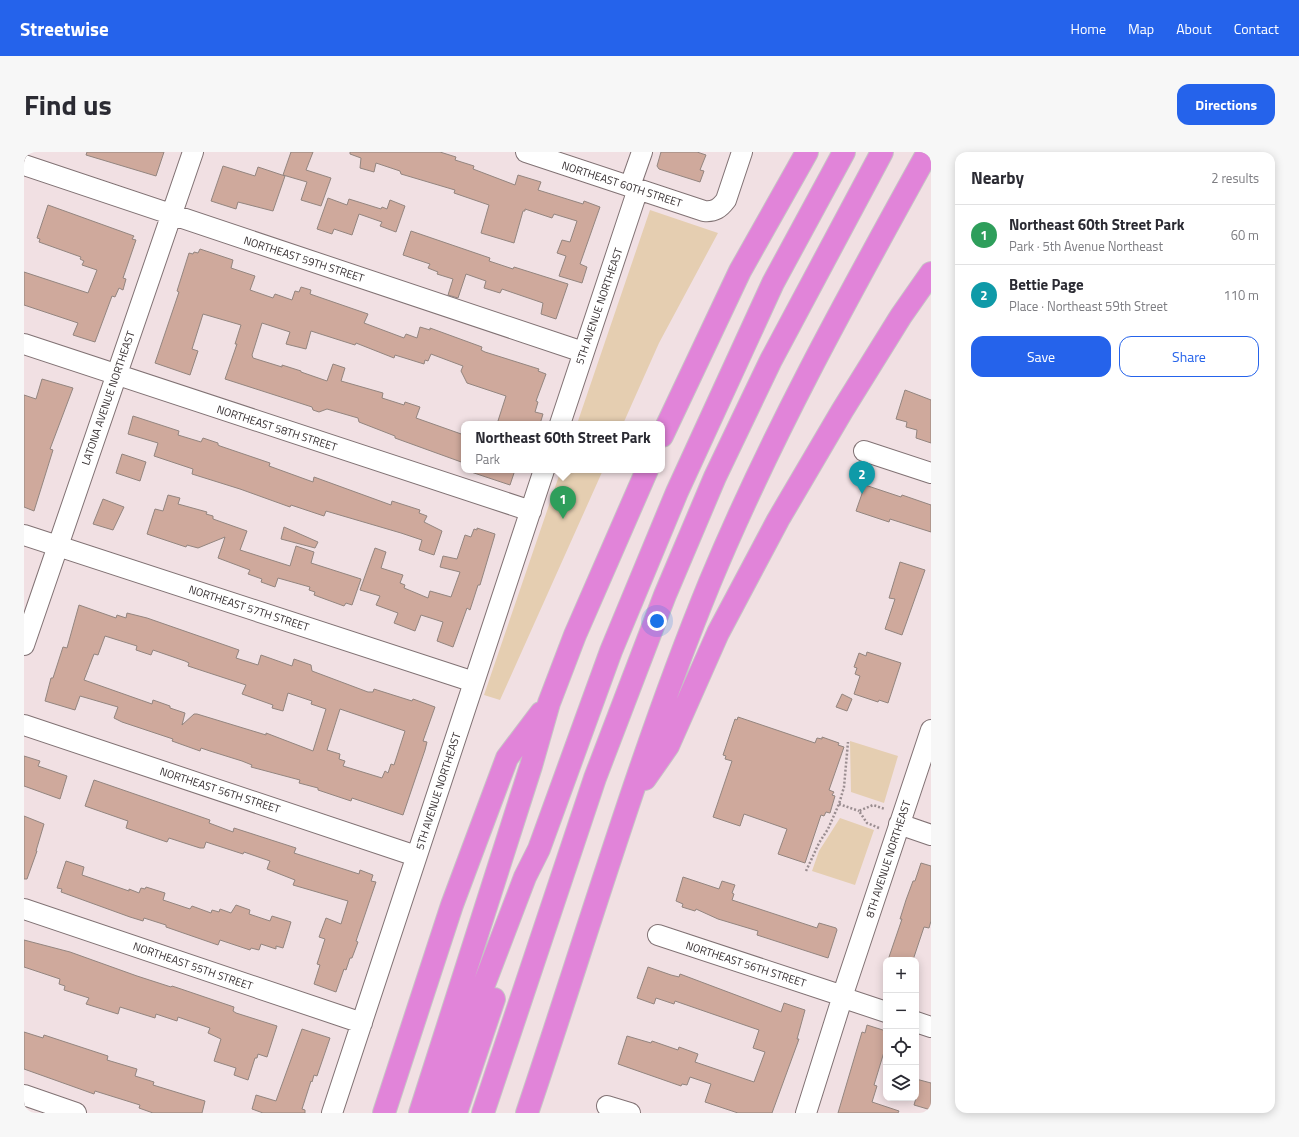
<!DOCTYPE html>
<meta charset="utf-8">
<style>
body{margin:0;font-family:"Titillium Web",sans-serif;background:#f7f7f7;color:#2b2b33}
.controls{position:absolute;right:12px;bottom:12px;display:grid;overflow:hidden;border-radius:8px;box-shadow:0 2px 10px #0003}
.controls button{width:36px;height:36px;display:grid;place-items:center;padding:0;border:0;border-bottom:1px solid #e1e1e2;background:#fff;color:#2b2b33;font:20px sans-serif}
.you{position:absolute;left:633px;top:469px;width:14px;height:14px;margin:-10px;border:3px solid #fff;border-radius:50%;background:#1a73e8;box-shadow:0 0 0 6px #1a73e833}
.badge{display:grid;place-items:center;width:26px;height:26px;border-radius:50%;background:#2563eb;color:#fff;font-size:13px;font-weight:700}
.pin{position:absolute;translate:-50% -33px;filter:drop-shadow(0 1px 2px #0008)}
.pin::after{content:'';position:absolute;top:21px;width:14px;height:12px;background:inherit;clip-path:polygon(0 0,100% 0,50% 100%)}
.popup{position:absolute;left:437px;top:269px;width:204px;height:52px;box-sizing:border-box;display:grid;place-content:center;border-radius:8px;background:#fff;filter:drop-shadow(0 1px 3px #0005);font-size:13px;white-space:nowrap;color:#7c7c81}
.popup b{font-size:15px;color:#2b2b33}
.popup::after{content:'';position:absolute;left:50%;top:100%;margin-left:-8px;border:8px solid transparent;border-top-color:#fff}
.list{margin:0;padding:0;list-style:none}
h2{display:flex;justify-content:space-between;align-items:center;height:52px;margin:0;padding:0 16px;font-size:17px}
h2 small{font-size:13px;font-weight:400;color:#7c7c81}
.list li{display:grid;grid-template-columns:26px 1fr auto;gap:12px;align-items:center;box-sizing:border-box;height:60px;padding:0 16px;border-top:1px solid #e1e1e2}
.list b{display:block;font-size:15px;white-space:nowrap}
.list p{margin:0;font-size:13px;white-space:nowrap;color:#7c7c81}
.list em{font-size:13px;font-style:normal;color:#7c7c81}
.actions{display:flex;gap:8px;padding:12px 16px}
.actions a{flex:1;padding:9px 0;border:1px solid #2563eb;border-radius:12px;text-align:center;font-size:14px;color:#2563eb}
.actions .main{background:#2563eb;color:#fff}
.icon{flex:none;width:22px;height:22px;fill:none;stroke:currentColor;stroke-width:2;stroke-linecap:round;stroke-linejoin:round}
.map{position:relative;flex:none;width:907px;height:961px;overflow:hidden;border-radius:12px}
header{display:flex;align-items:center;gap:24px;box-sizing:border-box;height:56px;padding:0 20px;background:#2563eb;color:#fff}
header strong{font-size:19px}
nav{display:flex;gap:22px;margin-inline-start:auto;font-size:14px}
.intro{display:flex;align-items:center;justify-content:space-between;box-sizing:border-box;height:96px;padding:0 24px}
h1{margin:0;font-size:28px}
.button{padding:10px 18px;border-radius:12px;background:#2563eb;color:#fff;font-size:14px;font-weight:700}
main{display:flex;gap:24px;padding:0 24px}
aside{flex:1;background:#fff;border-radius:12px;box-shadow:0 2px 10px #0003}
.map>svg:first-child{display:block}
</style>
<header>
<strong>Streetwise</strong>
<nav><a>Home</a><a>Map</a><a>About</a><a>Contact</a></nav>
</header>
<div class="intro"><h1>Find us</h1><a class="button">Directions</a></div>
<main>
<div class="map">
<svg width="907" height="961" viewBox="0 0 907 961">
<rect width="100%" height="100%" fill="#f1e0e3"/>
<path fill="#e5ceb1" d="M 626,58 L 694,81 L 635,191 L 599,272 L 553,272 Z
M 537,318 L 579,318 L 476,548 L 460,543 Z
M 826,589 L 874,604 L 860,651 L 827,640 Z
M 816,666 L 850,678 L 831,733 L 788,719 L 795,699 Z"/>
<path fill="#cfa99c" stroke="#93857f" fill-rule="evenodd" d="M 63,0 L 140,0 L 132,24 L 62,3 Z
M 267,0 L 289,0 L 282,18 L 307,26 L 297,54 L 277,48 L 283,30 L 259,23 Z
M 326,0 L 416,0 L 432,5 L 431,8 L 450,14 L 449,17 L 491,33 L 494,23 L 517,30 L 514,38 L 559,52 L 560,49 L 576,55 L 556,112 L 563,115 L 558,131 L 535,124 L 542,104 L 533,101 L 538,88 L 546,90 L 553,69 L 530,62 L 528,66 L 501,57 L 501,59 L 499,59 L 490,91 L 457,81 L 465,53 L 430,41 L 431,38 L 377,22 L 376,19 L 352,11 L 350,20 L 336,16 L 337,6 L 326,2 Z
M 637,0 L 673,0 L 682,3 L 676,18 L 680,19 L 676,30 L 635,17 L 633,14 Z
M 199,14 L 231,24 L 234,15 L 261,24 L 249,59 L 214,50 L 212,57 L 187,49 Z
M 304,46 L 323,53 L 325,47 L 357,57 L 358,55 L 363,57 L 366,48 L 381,54 L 372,80 L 356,74 L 358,70 L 335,62 L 328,83 L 310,77 L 308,82 L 293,77 Z
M 24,53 L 110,84 L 108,87 L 112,88 L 99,126 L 102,127 L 99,138 L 95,136 L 91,145 L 88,144 L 71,190 L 49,183 L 54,171 L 0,153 L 0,120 L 64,141 L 73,118 L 58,113 L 60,109 L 56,107 L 57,105 L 15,90 L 16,87 L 13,86 Z
M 387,79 L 466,106 L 465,109 L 489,117 L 490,115 L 544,132 L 532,167 L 517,162 L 519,151 L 478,137 L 476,141 L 460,136 L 462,129 L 442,122 L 434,146 L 424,143 L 429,127 L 413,122 L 414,120 L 404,116 L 406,112 L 379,103 Z
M 176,97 L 209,108 L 207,116 L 231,124 L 226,138 L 249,146 L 251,142 L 268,148 L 271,139 L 275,140 L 277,135 L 287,138 L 286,142 L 344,162 L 340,171 L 380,186 L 382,182 L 393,186 L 396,175 L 406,178 L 406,176 L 458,195 L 457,198 L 461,200 L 515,217 L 514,219 L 522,222 L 512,249 L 514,250 L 511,260 L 519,262 L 516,272 L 473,272 L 482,244 L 443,231 L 437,219 L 439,214 L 407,202 L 404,209 L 401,208 L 400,212 L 371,203 L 370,206 L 332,191 L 331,193 L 287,179 L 282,197 L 262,192 L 266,180 L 238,171 L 228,203 L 229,206 L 258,215 L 258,213 L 277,219 L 277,220 L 303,229 L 309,212 L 321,216 L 317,229 L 359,241 L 358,246 L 380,253 L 381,250 L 396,255 L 392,266 L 440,283 L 440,311 L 371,286 L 371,284 L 335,270 L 334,266 L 303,257 L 295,260 L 289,258 L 288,255 L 201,227 L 213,192 L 211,192 L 217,173 L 179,162 L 168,197 L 174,199 L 166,223 L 131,211 L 155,140 L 153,139 L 165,101 L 169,102 L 170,100 L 174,101 Z
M 18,227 L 49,236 L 26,297 L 29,298 L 10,359 L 0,355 L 0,243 L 12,247 Z
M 881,238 L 907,248 L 907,291 L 892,286 L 893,278 L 882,275 L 883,270 L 872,267 Z
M 109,264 L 155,279 L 154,283 L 177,290 L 179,286 L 194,291 L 194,293 L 196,294 L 246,311 L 245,314 L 289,330 L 290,325 L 367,353 L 368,349 L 396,358 L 395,361 L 403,364 L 400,370 L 418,379 L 410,403 L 395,398 L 398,388 L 377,381 L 302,359 L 300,364 L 267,353 L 266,355 L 216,337 L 168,322 L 169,317 L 130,304 L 134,291 L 104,282 Z
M 98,302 L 122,310 L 116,329 L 92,321 Z
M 447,318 L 491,318 L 486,333 L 447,320 Z
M 841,333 L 877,345 L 878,343 L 907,353 L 907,380 L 866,367 L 865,370 L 832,359 Z
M 144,343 L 156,346 L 154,352 L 183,360 L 182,362 L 189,364 L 189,367 L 223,379 L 216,398 L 266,414 L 272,394 L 290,400 L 287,411 L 337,427 L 328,453 L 322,451 L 320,454 L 290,443 L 291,440 L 285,438 L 286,435 L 254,426 L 251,435 L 237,430 L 238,427 L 224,422 L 226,418 L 194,406 L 201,385 L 174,396 L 163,393 L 162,395 L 123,382 L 131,357 L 139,359 Z
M 79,347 L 100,355 L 89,378 L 69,372 Z
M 260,375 L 294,390 L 291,396 L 257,387 Z
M 453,376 L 471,382 L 470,386 L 456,433 L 454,433 L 446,458 L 443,456 L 429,495 L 413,489 L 419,470 L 397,463 L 391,479 L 370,471 L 374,461 L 352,453 L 356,444 L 336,438 L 351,396 L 362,400 L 357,416 L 379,423 L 376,431 L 381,433 L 380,436 L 404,446 L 406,439 L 427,445 L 436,420 L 416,415 L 419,404 L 433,407 L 441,383 L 447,385 L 450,377 L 453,378 Z
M 876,410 L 901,418 L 878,483 L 861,477 L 871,447 L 865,446 Z
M 55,453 L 92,466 L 93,463 L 102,466 L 103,461 L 123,466 L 215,498 L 212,506 L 234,513 L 237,503 L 268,514 L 270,507 L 287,513 L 288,519 L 344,540 L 349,540 L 350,537 L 388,549 L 389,547 L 411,555 L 399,589 L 403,590 L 401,598 L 379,663 L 328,646 L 327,649 L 294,638 L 294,636 L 275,631 L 276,628 L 227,615 L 228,613 L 218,609 L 186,599 L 177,596 L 176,599 L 148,589 L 149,587 L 98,570 L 90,566 L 94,555 L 56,544 L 51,558 L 21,549 L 27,526 L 29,526 L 39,495 L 43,496 ZM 81,484 L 113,494 L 112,498 L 127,503 L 129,498 L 161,509 L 165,511 L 164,514 L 167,515 L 222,533 L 218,542 L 249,553 L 248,556 L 259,559 L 264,541 L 288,549 L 287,552 L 302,557 L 289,599 L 242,581 L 242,583 L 173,562 L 170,562 L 158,573 L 161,561 L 146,556 L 146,554 L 129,548 L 128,552 L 60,528 L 70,502 L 74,503 ZM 316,557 L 381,579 L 370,613 L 367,612 L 364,621 L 361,619 L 358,626 L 319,614 L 321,609 L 315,607 L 316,602 L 303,598 Z
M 843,500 L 877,511 L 864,551 L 855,548 L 854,550 L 830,542 L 836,524 L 831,522 L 833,516 L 830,515 L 835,501 L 842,504 Z
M 818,542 L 828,547 L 823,559 L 812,555 Z
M 714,565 L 791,591 L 793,586 L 798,587 L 798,585 L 815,591 L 814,593 L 820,595 L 805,638 L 810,640 L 808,643 L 811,644 L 806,661 L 802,660 L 800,664 L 797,663 L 781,711 L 754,702 L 763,677 L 720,662 L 716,674 L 689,665 L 708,609 L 701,607 L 702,604 L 699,603 L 711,567 L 713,568 Z
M 0,604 L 16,609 L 14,614 L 43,624 L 36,647 L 0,634 Z
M 70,628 L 186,668 L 185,671 L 209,680 L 210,676 L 272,696 L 270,701 L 335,722 L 336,718 L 349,723 L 347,729 L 352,730 L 332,789 L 334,790 L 328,806 L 326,806 L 322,818 L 320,817 L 312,840 L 290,832 L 296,813 L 293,812 L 301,787 L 295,785 L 302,766 L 317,772 L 324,749 L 269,733 L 271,728 L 243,717 L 246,709 L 220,700 L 219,702 L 182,690 L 180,696 L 176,696 L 145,686 L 143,690 L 102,676 L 104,669 L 61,654 Z
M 0,664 L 20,672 L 12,699 L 13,699 L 3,727 L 0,727 Z
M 42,709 L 60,715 L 58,723 L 105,739 L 105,737 L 115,741 L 117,736 L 121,737 L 122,735 L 141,741 L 139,748 L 166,757 L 168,754 L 187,761 L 188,758 L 195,760 L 196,757 L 207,761 L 212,753 L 226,758 L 225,762 L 246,769 L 248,764 L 267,770 L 259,796 L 252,794 L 252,797 L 237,792 L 235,798 L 227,796 L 226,798 L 196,788 L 194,793 L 142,775 L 142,773 L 120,766 L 119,769 L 106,765 L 37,740 L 38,737 L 33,736 Z
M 897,711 L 907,714 L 907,769 L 905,776 L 900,775 L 889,808 L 864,808 L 878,767 L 876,767 L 882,748 L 889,729 L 891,729 Z
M 659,725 L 695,737 L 698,729 L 711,733 L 708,741 L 710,742 L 708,748 L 793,776 L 795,771 L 812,776 L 813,778 L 804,806 L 733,783 L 734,779 L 694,767 L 672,757 L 671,759 L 658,755 L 659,752 L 652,749 Z
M 0,788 L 46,800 L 113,824 L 147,835 L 148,834 L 157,837 L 210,855 L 209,859 L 212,861 L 253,874 L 243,905 L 234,902 L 233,906 L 231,906 L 224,928 L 210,923 L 212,916 L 190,909 L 197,887 L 184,881 L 186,876 L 154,865 L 153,869 L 132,862 L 131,866 L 96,855 L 94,862 L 62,852 L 65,846 L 40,838 L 41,834 L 35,832 L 36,827 L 0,815 Z
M 624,815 L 647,823 L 655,825 L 656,822 L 757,860 L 760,851 L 781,858 L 773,887 L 775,887 L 748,961 L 714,961 L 681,950 L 687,932 L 666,925 L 663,933 L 658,932 L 657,934 L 594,912 L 603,884 L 627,891 L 628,889 L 654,898 L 655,895 L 674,902 L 671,910 L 730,930 L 741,900 L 729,896 L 735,878 L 651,849 L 650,852 L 632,846 L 630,852 L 613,846 Z
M 843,873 L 862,879 L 862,900 L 860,900 L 850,933 L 853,934 L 848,950 L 875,959 L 874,961 L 814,961 L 838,880 L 841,881 Z
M 278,877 L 306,886 L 293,924 L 290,923 L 288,930 L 287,929 L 278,957 L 281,958 L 281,961 L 239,961 L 228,957 L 232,943 L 252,949 Z
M 0,880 L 19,886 L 20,883 L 84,904 L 83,908 L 113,917 L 111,924 L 130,930 L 129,933 L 181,949 L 178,961 L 129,961 L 115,956 L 116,953 L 71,939 L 70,942 L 0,917 Z
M 892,927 L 907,931 L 907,958 L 890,953 L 892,946 Z"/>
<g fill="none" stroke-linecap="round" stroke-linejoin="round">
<g stroke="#817274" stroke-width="22">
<path id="minor" d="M 502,0 L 680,59 C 691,60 696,56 702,48 L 718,0
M 0,13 L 559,200
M 606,34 L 618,0
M 0,192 L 507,359
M 536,272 L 614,37
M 840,299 L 907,321
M 0,383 L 450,530
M 0,493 L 169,0
M 0,573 L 392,704
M 875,672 L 907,683
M 0,757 L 338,871
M 634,783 L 810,841
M 821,836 L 907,578
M 826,848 L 862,860
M 892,870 L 907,875
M 0,943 L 52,961
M 583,954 L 606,961
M 308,961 L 520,318
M 782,961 L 816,853"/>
</g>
<g stroke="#c6c4c5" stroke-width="24">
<path id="highway" d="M 638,284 L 716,119 L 783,0
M 621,627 L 644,594 L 694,481 L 754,368 L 818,259 L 877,164 L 907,121
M 360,961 L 428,753 L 483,606 L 517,561
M 396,961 L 507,614 L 525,551 L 551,483 L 623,318
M 411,961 L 501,725 L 515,697 L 587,499 L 653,340 L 749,131 L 820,0
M 432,961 L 470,847
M 459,961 L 571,626 L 641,443 L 691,325 L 747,208 L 858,0
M 503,961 C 563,784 615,603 686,430 C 748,281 826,141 904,0"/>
</g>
<path stroke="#9a8d90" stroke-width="2.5" stroke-dasharray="2 2" stroke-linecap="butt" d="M 815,652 L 835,659
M 855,676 L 843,671 L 835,659 L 849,653 L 861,657
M 782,719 L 795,691 L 804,677 L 815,652 L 820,635 L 824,590"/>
<use href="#minor" stroke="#fff" stroke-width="20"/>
<use href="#highway" stroke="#e184d9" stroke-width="22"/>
</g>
<g text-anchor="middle" stroke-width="3" stroke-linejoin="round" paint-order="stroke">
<g font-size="11" fill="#352e30" stroke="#fff">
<text transform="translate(598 32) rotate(18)" y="4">NORTHEAST 60TH STREET</text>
<text transform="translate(280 107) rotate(18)" y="4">NORTHEAST 59TH STREET</text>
<text transform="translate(575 154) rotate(-71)" y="4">5TH AVENUE NORTHEAST</text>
<text transform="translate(84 246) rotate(-71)" y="4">LATONA AVENUE NORTHEAST</text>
<text transform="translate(253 276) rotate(18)" y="4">NORTHEAST 58TH STREET</text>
<text transform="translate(225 456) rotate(18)" y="4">NORTHEAST 57TH STREET</text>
<text transform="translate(196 638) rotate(18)" y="4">NORTHEAST 56TH STREET</text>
<text transform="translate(414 639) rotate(-72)" y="4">5TH AVENUE NORTHEAST</text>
<text transform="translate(864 707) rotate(-72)" y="4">8TH AVENUE NORTHEAST</text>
<text transform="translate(722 812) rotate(18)" y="4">NORTHEAST 56TH STREET</text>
<text transform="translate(169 814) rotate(19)" y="4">NORTHEAST 55TH STREET</text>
</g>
</g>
</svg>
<div class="controls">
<button>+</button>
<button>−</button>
<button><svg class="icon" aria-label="locate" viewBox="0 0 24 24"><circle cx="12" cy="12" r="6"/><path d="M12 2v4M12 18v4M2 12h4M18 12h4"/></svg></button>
<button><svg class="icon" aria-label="layers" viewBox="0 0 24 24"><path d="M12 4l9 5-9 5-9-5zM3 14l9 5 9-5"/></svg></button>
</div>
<div class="you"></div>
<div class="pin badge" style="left:539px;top:367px;background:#2e9e5b">1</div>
<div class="popup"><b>Northeast 60th Street Park</b>Park</div>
<div class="pin badge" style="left:838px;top:342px;background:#0f9aa8">2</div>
</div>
<aside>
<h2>Nearby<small>2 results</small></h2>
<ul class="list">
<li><span class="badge" style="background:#2e9e5b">1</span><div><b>Northeast 60th Street Park</b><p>Park · 5th Avenue Northeast</p></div><em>60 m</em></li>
<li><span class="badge" style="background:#0f9aa8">2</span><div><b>Bettie Page</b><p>Place · Northeast 59th Street</p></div><em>110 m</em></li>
</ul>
<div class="actions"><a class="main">Save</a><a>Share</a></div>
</aside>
</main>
